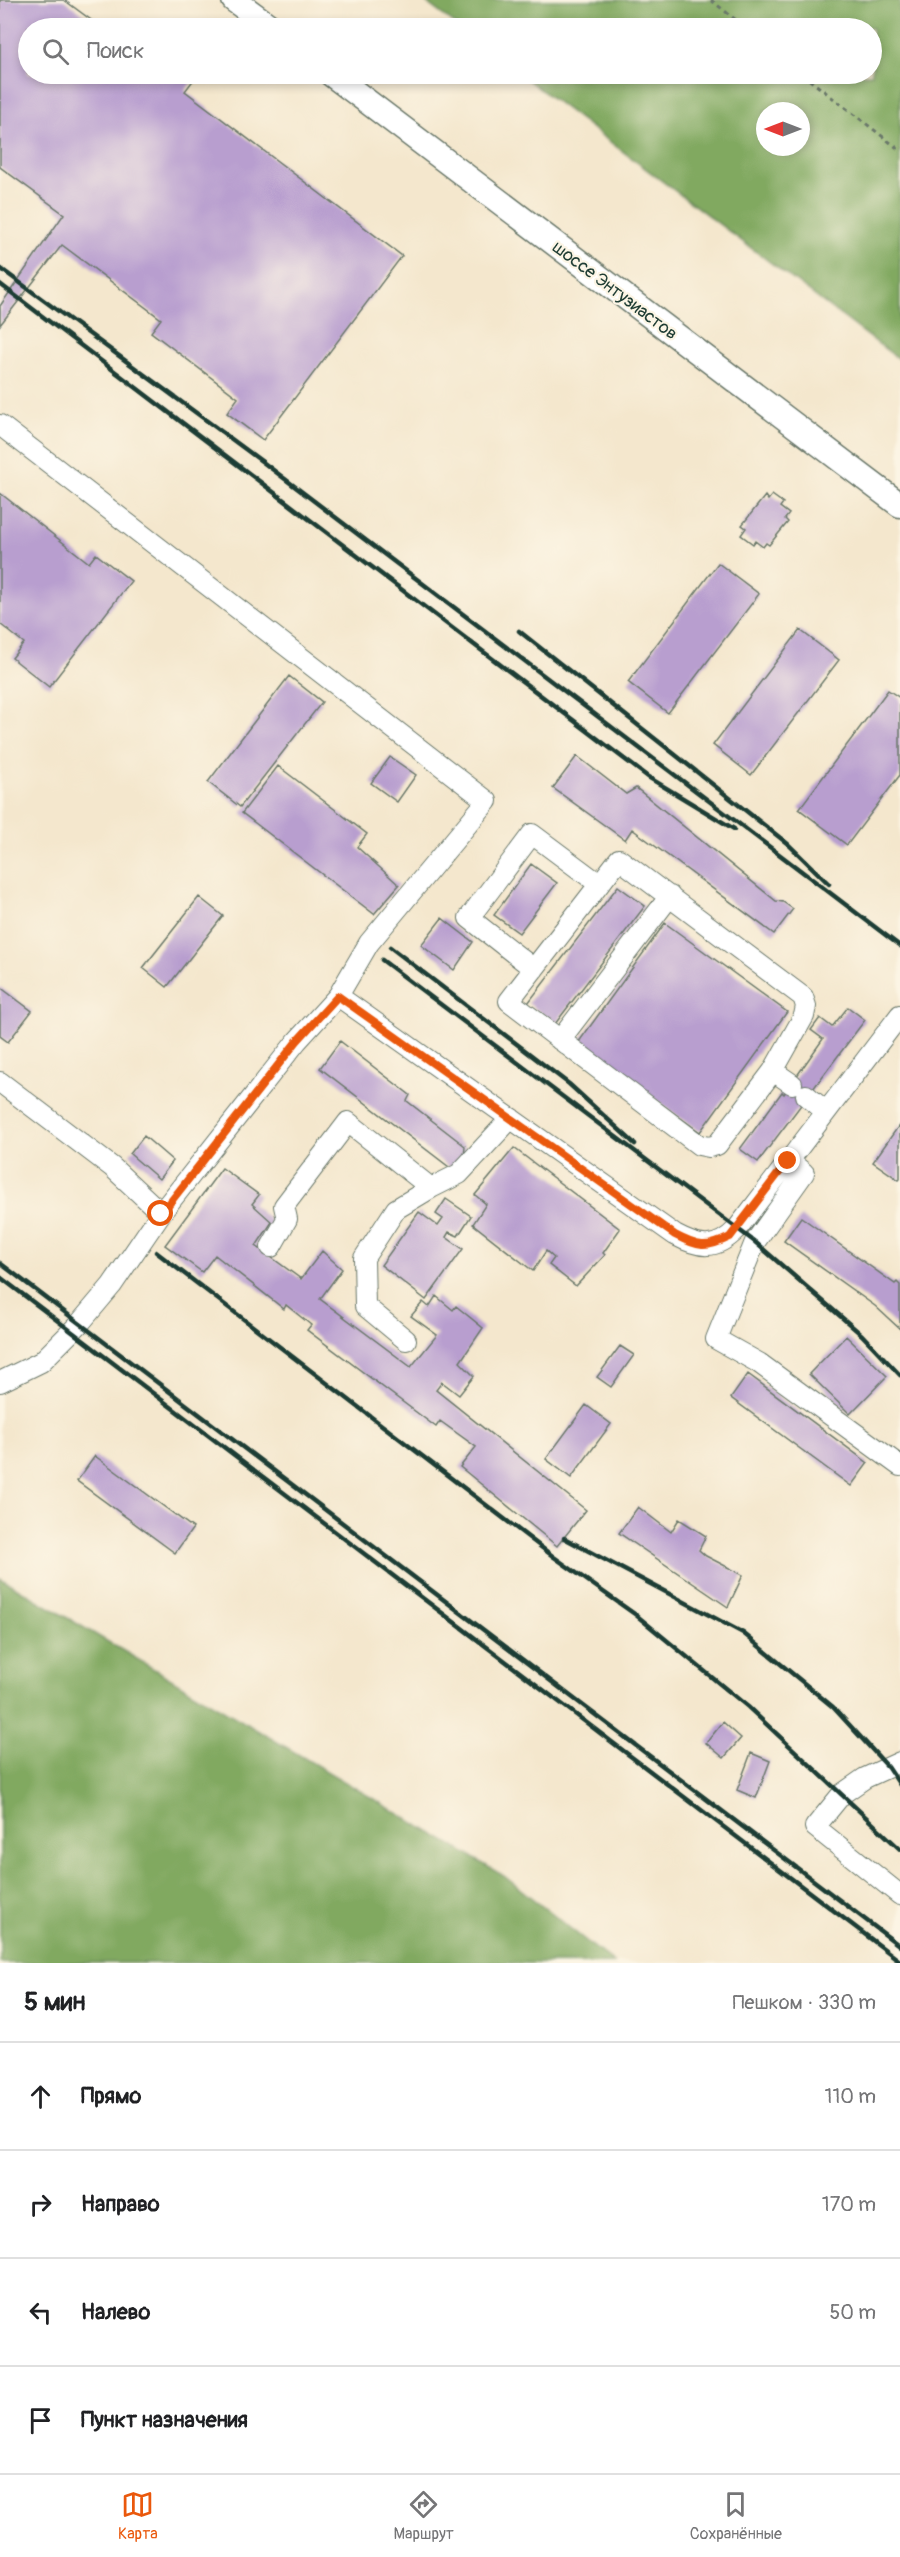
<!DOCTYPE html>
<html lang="ru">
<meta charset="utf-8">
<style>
body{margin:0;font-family:Pangolin,sans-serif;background:#f2f2f2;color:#202124}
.compass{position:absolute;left:756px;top:102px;width:54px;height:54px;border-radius:50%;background:#fff;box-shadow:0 3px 9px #0003;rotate:270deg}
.stop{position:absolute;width:18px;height:18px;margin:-14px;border:4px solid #ea580c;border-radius:50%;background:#fff}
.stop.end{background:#ea580c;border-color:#fff;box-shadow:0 2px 6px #0008}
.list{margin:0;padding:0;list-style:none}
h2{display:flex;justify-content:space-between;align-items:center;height:78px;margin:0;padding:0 24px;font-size:26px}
h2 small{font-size:20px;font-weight:400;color:#757577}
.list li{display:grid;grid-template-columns:39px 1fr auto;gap:18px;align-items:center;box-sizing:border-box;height:108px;padding:0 24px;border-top:2px solid #e0e0e0}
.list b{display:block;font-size:22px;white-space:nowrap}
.list em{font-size:20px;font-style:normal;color:#757577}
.icon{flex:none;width:33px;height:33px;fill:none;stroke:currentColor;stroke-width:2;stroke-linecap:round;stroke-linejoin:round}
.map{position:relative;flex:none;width:900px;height:1963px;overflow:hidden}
.search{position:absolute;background:#fff;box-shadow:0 3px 9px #0003;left:18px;right:18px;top:18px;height:66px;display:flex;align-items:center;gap:15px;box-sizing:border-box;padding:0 21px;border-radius:33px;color:#757577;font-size:22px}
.sheet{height:510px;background:#fff}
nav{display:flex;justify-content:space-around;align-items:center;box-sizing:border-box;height:84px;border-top:2px solid #e0e0e0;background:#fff;font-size:16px;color:#757577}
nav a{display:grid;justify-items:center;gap:3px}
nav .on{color:#ea580c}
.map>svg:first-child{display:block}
</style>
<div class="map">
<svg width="900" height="1963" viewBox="0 0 900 1963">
<rect width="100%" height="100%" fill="#fcf5e5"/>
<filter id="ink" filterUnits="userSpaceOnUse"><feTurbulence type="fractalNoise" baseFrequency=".0167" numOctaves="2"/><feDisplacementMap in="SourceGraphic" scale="12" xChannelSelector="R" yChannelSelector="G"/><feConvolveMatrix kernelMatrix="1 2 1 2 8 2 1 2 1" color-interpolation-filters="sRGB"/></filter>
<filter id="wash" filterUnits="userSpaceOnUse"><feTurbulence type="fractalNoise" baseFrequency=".008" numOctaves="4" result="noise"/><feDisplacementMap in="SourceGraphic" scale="24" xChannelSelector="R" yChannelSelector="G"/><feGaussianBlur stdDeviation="1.35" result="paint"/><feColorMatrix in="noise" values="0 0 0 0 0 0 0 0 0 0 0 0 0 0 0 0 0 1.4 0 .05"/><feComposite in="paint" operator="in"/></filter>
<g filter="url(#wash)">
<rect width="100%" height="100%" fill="#f4e7cd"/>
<path fill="#81a960" stroke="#50734a" stroke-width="1.5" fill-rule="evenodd" d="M 423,0 L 900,0 L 900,360 L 520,74 L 872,74 L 872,28 L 460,28 ZM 765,111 L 801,111 L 801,147 L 765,147 Z
M 0,1578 L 504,1876 L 614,1963 L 0,1963 Z"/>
<g id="blocks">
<path fill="#b89ecf" d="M 0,0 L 64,0 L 102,28 L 28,28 L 28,74 L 198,74 L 185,91 L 402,256 L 263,440 L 227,413 L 238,398 L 151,332 L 161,319 L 62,245 L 0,325 L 0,306 L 64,214 L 0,167 Z
M 0,493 L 89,563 L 96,554 L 131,581 L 49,687 L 12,658 L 24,643 L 0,624 Z
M 772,495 L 783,503 L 780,507 L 789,514 L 785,519 L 788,522 L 769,545 L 766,543 L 763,547 L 755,541 L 753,544 L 741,535 L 746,528 L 742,525 L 765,496 L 768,500 Z
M 718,563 L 759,594 L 668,713 L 628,682 Z
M 800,630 L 839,660 L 751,775 L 713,745 Z
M 289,676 L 322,702 L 240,807 L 208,782 Z
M 888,690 L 900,698 L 900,775 L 847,845 L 799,809 Z
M 577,756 L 626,794 L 636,788 L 776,901 L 783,902 L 793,909 L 774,934 L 632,829 L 625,840 L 553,788 Z
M 390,757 L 416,775 L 397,802 L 371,783 Z
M 278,766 L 367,834 L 357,847 L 399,885 L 374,914 L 242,813 Z
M 531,864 L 557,883 L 519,933 L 494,915 Z
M 618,886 L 645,906 L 555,1024 L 528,1003 Z
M 199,897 L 223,916 L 167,987 L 143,968 Z
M 442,918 L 473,942 L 454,970 L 421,945 Z
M 665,923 L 787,1012 L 700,1132 L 578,1043 Z
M 0,987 L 32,1011 L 8,1042 L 0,1036 Z
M 848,1007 L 865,1020 L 758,1162 L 740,1149 L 782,1092 L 784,1094 L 823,1039 L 811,1030 L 820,1018 L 832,1027 Z
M 340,1041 L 410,1095 L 407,1101 L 465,1146 L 464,1157 L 453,1170 L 320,1068 Z
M 900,1124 L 900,1179 L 899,1180 L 873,1162 Z
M 144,1136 L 173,1161 L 159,1179 L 130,1154 Z
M 514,1148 L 620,1229 L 603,1253 L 605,1255 L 576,1286 L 549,1265 L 554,1258 L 546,1251 L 533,1271 L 473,1224 L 486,1204 L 475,1195 Z
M 222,1168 L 259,1195 L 252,1204 L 272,1222 L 256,1246 L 301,1279 L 322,1251 L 342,1269 L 320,1299 L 411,1367 L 437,1335 L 411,1316 L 423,1302 L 429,1307 L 436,1296 L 453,1310 L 456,1306 L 483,1328 L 460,1362 L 474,1376 L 459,1395 L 442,1382 L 436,1390 L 586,1510 L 557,1546 L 460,1467 L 476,1447 L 440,1421 L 436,1427 L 307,1330 L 311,1325 L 286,1305 L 284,1309 L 215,1255 L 202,1272 L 165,1245 Z
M 446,1199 L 471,1216 L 458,1236 L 449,1232 L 446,1237 L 463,1249 L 426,1300 L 381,1265 L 419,1212 L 438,1226 L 443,1219 L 436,1214 Z
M 801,1217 L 895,1284 L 897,1282 L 900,1285 L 900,1329 L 875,1306 L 784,1241 Z
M 846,1336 L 887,1376 L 850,1414 L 809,1374 Z
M 620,1346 L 634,1355 L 611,1387 L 597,1377 Z
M 748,1374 L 868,1463 L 851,1486 L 731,1398 Z
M 586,1405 L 611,1424 L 571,1478 L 546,1459 Z
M 95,1456 L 193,1528 L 175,1553 L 77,1481 Z
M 638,1507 L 671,1532 L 679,1519 L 706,1536 L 699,1550 L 706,1556 L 743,1575 L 728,1607 L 619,1533 Z
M 723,1722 L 741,1738 L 724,1758 L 706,1743 Z
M 751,1753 L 770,1761 L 756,1798 L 737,1790 Z"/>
</g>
</g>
<g filter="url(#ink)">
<use href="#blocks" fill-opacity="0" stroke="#6a786a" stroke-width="1.5"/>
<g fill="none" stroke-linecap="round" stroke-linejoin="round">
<g stroke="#6a786a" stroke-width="22">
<path id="minor" d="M 0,425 L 487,801 L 369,943 L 338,996
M 619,859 L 803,997 L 806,1006 L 804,1016 L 773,1071 L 717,1145 L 709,1147 L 699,1145 L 509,1001 Z
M 534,969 L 469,918 L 532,834 L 599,884
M 560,1040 L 670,896
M 773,1071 L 792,1084
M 0,1082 L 112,1167 L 161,1213
M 806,1095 L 825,1111
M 788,1160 L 804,1173 L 755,1242 L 716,1339 L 759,1363 L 900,1466
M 271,1247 L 287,1219 L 284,1206 L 348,1122 L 431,1188 L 459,1174 L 511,1118
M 406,1340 L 365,1306 L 364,1258 L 396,1209 L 431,1188
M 0,1382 L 41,1362 L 80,1323 L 112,1285 L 161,1213 L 297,1041 L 338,996 L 675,1235 C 699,1248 716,1251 737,1229 L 900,1015
M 900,1762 L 865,1778 L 842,1794 L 815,1827 L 900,1895"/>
</g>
<g stroke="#6a786a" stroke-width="27">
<path id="major" d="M 234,0 L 272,28
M 331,74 L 900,505"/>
</g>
<path stroke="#6a786a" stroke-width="3" stroke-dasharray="4.5 4.5" stroke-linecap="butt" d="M 711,0 L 746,28
M 802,74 L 900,150"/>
<use href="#minor" stroke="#fff" stroke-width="20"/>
<use href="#major" stroke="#fff" stroke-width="24"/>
<path stroke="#1f3d34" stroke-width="4.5" d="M 0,268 L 264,463 L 900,946
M 0,284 L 648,777 L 734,829
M 519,631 L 788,844 L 829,884
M 390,947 L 569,1084 L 635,1144
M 382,960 L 755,1242 L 862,1335 L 900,1375
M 156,1252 L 554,1557 L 636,1615 L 748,1707 L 900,1849
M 0,1263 L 900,1946
M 0,1277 L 900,1961
M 564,1538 L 743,1633 L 833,1707 L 888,1767 L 900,1785"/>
</g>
</g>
<g fill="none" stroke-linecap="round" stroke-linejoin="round" filter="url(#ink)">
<path stroke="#ea580c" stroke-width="8" d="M 161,1214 L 297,1041 L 338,996 L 675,1235 C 698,1247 706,1249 730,1237 L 788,1161"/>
</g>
<g text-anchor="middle" stroke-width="4.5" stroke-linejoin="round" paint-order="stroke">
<g font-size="18" fill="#1f3d34" stroke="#fcf5e5">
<text transform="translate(615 290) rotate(37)" y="6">шоссе Энтузиастов</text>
</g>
</g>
</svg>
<svg class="compass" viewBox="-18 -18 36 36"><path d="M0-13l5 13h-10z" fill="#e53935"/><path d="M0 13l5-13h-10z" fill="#757577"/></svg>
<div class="stop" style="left:161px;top:1214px"></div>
<div class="stop end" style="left:788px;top:1161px"></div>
<div class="search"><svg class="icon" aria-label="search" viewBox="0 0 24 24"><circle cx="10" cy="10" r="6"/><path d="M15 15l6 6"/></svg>Поиск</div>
</div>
<section class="sheet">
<h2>5 мин<small>Пешком · 330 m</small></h2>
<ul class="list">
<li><svg class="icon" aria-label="ahead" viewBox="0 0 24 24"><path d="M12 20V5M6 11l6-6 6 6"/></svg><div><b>Прямо</b></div><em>110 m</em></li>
<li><svg class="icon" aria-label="right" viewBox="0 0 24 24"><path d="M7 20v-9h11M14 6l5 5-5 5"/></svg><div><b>Направо</b></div><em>170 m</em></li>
<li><svg class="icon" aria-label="left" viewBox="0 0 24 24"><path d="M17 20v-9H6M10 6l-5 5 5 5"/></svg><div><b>Налево</b></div><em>50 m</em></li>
<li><svg class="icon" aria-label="arrive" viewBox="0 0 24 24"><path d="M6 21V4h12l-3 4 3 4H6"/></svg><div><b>Пункт назначения</b></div></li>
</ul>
</section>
<nav>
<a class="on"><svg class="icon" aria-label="map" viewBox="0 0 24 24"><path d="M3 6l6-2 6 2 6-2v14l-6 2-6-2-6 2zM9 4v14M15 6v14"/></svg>Карта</a>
<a><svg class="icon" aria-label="directions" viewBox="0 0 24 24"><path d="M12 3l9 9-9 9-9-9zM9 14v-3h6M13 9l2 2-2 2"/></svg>Маршрут</a>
<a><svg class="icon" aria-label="saved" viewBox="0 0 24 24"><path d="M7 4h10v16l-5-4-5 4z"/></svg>Сохранённые</a>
</nav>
